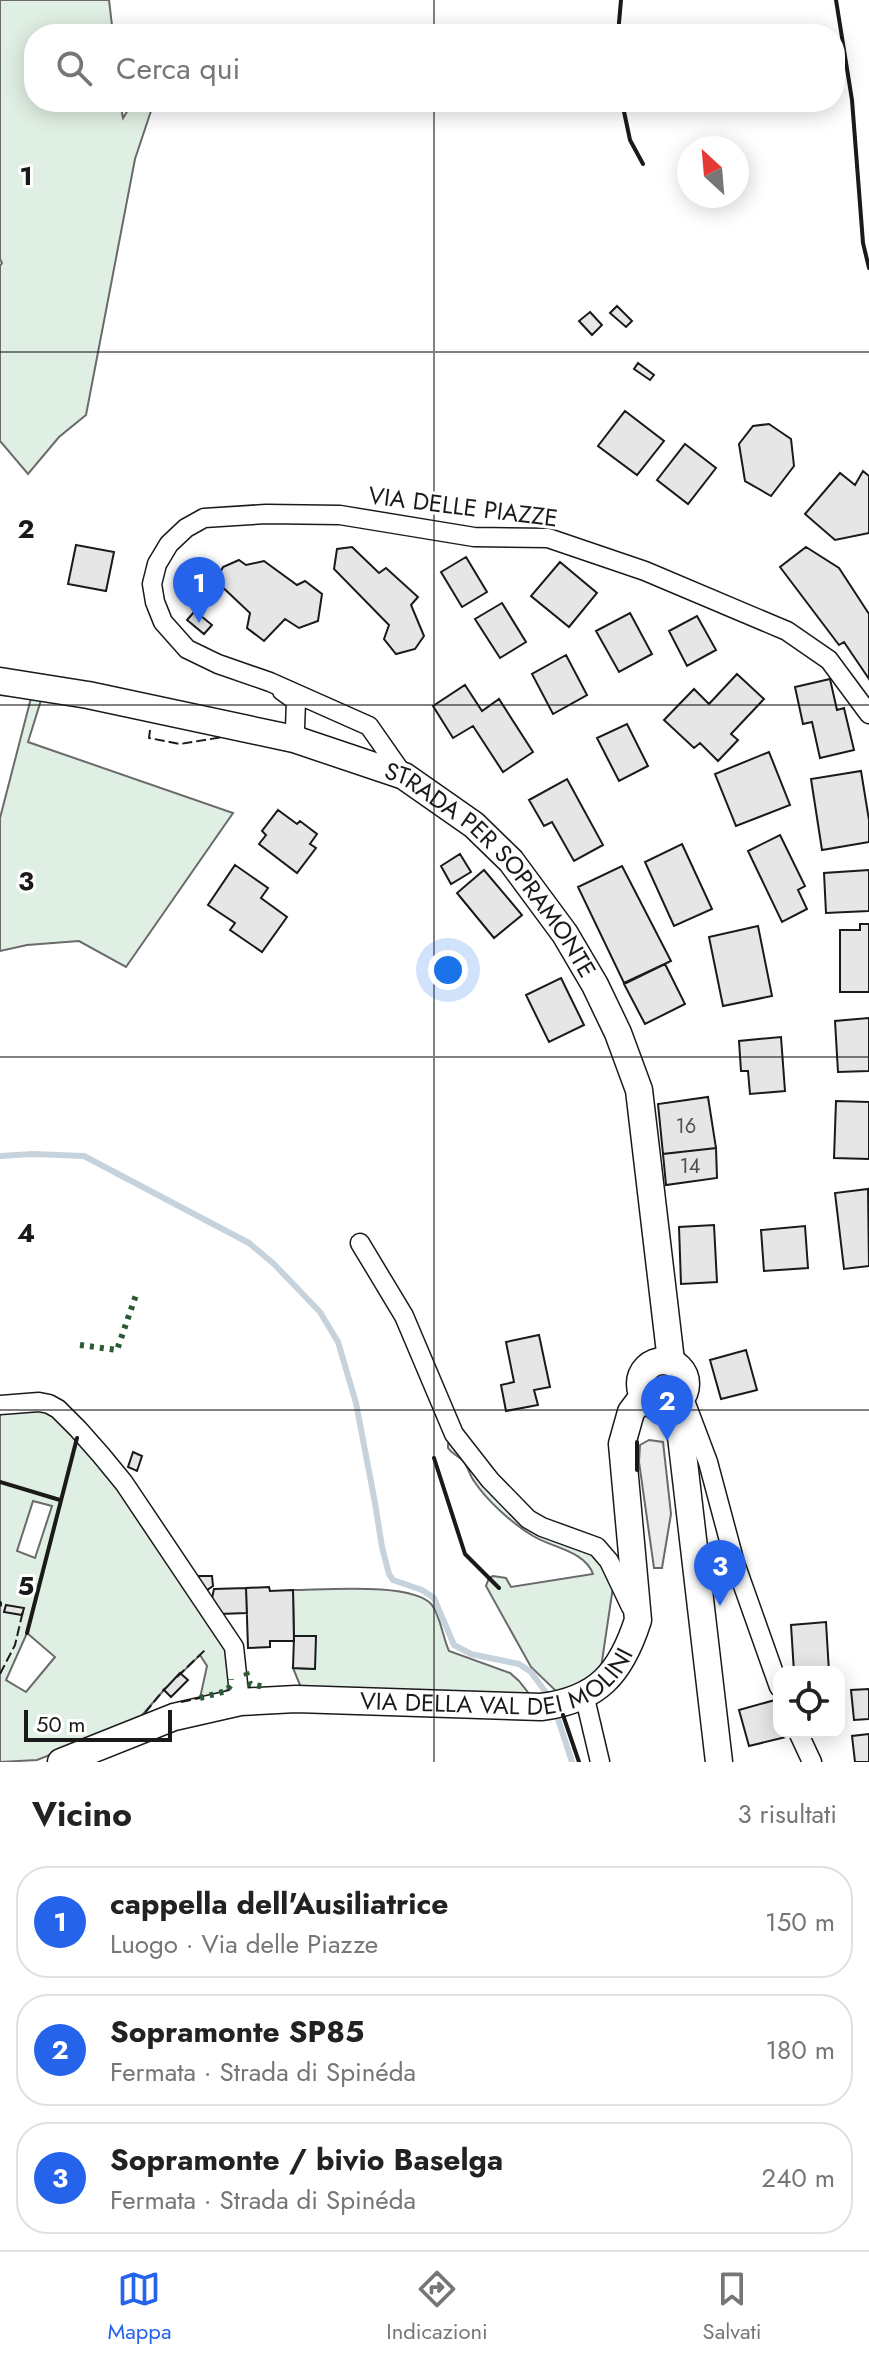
<!DOCTYPE html>
<html lang="it">
<meta charset="utf-8">
<style>
body{margin:0;font-family:Jost,sans-serif;background:#f2f2f2;color:#222}
.controls{position:absolute;right:24px;bottom:24px;display:grid;overflow:hidden;border-radius:16px;box-shadow:0 4px 20px #0003}
.controls button{width:72px;height:72px;display:grid;place-items:center;padding:0;border:0;border-bottom:2px solid #e0e0e0;background:#fff;color:#222;font:40px sans-serif}
.compass{position:absolute;left:677px;top:136px;width:72px;height:72px;border-radius:50%;background:#fff;box-shadow:0 4px 20px #0003;rotate:334deg}
.scale{position:absolute;left:24px;bottom:20px;width:148px;box-sizing:border-box;padding-left:8px;border:4px solid #1a1a1a;border-top:0;font-size:22px;line-height:28px;white-space:nowrap;color:#1a1a1a;-webkit-text-stroke:6px #fff;paint-order:stroke}
.you{position:absolute;left:448px;top:970px;width:28px;height:28px;margin:-20px;border:6px solid #fff;border-radius:50%;background:#1a73e8;box-shadow:0 0 0 12px #1a73e833}
.badge{display:grid;place-items:center;width:52px;height:52px;border-radius:50%;background:#2563eb;color:#fff;font-size:26px;font-weight:700}
.pin{position:absolute;translate:-50% -66px;filter:drop-shadow(0 2px 4px #0008)}
.pin::after{content:'';position:absolute;top:42px;width:28px;height:24px;background:inherit;clip-path:polygon(0 0,100% 0,50% 100%)}
.list{margin:0;padding:0;list-style:none}
h2{display:flex;justify-content:space-between;align-items:center;height:104px;margin:0;padding:0 32px;font-size:34px}
h2 small{font-size:26px;font-weight:400;color:#767676}
.list li{display:grid;grid-template-columns:52px 1fr auto;gap:24px;align-items:center;box-sizing:border-box;height:112px;margin:0 16px 16px;padding:0 16px;border:2px solid #e0e0e0;border-radius:32px}
.list b{display:block;font-size:30px;white-space:nowrap}
.list p{margin:0;font-size:26px;white-space:nowrap;color:#767676}
.list em{font-size:26px;font-style:normal;color:#767676}
.icon{flex:none;width:44px;height:44px;fill:none;stroke:currentColor;stroke-width:2;stroke-linecap:round;stroke-linejoin:round}
.map{position:relative;flex:none;width:869px;height:1762px;overflow:hidden}
.search{position:absolute;background:#fff;box-shadow:0 4px 20px #0003;left:24px;right:24px;top:24px;height:88px;display:flex;align-items:center;gap:20px;box-sizing:border-box;padding:0 28px;border-radius:32px;color:#767676;font-size:30px}
.sheet{height:488px;background:#fff}
nav{display:flex;justify-content:space-around;align-items:center;box-sizing:border-box;height:112px;border-top:2px solid #e0e0e0;background:#fff;font-size:22px;color:#767676}
nav a{display:grid;justify-items:center;gap:4px}
nav .on{color:#2563eb}
.map>svg:first-child{display:block}
</style>
<div class="map">
<svg width="869" height="1762" viewBox="0 0 869 1762">
<rect width="100%" height="100%" fill="#fff"/>
<path fill="#e0efe3" stroke="#6a6a6a" stroke-width="2" fill-rule="evenodd" d="M 0,0 L 109,0 L 113,34 L 34,34 L 34,102 L 120,102 L 123,118 L 133,102 L 154,102 L 135,159 L 86,415 L 59,437 L 28,474 L 0,441 L 0,266 L 2,263 L 0,259 Z
M 0,691 L 42,697 L 28,742 L 233,813 L 126,967 L 79,941 L 27,945 L 0,951 L 0,818 L 31,698 L 0,695 Z
M 30,1407 L 54,1415 L 112,1479 L 225,1645 L 231,1685 L 226,1691 L 200,1698 L 207,1666 L 200,1655 L 164,1690 L 137,1721 L 37,1760 L 0,1762 L 0,1409 ZM 33,1501 L 52,1506 L 35,1558 L 17,1551 ZM 27,1633 L 55,1657 L 26,1692 L 6,1680 Z
M 452,1441 L 497,1494 L 598,1554 L 613,1587 L 601,1668 L 581,1685 L 557,1692 L 531,1667 L 486,1586 L 489,1578 L 493,1576 L 506,1578 L 511,1587 L 593,1574 C 585,1551 553,1548 533,1536 C 513,1524 487,1501 474,1481 C 469,1475 468,1465 462,1460 C 457,1455 452,1454 448,1448 L 448,1444 Z
M 293,1590 C 323,1590 413,1582 432,1605 C 440,1615 443,1638 449,1651 L 510,1673 L 519,1681 L 530,1695 L 302,1690 L 293,1668 L 315,1669 L 315,1636 L 294,1636 Z"/>
<path fill="#ededed" stroke="#6a6a6a" stroke-width="2" d="M 649,1440 L 663,1442 L 671,1514 L 662,1568 L 654,1568 L 639,1462 L 640,1445 Z"/>
<g fill="none" stroke-linecap="round" stroke-linejoin="round">
<path stroke="#c6d2dc" stroke-width="6" d="M 0,1156 L 33,1154 L 84,1156 L 249,1243 L 274,1264 L 320,1312 L 338,1342 L 356,1403 L 375,1503 L 382,1547 L 389,1574 L 393,1580 L 422,1590 L 434,1598 L 454,1645 L 471,1654 L 519,1664 L 531,1672 L 547,1694
M 557,1716 L 572,1762"/>
</g>
<path fill="#e6e6e6" stroke="#1a1a1a" stroke-width="2" d="M 617,306 L 632,321 L 626,327 L 610,313 Z
M 590,312 L 602,325 L 592,335 L 579,321 Z
M 638,363 L 654,375 L 650,380 L 634,369 Z
M 625,411 L 664,441 L 637,475 L 598,446 Z
M 769,424 L 791,439 L 794,466 L 771,496 L 745,481 L 739,444 L 753,426 Z
M 685,444 L 716,468 L 688,504 L 657,480 Z
M 863,471 L 869,476 L 869,533 L 835,540 L 805,514 L 840,473 L 855,485 Z
M 76,545 L 114,552 L 106,591 L 68,584 Z
M 352,547 L 379,573 L 386,568 L 418,597 L 411,605 L 424,636 L 415,649 L 396,654 L 384,639 L 389,625 L 334,569 L 337,549 Z
M 806,547 L 839,568 L 869,614 L 869,679 L 844,642 L 839,645 L 780,567 Z
M 466,557 L 487,592 L 462,607 L 441,572 Z
M 239,560 L 246,565 L 264,561 L 297,585 L 305,581 L 322,594 L 318,621 L 299,628 L 285,619 L 264,641 L 247,628 L 250,613 L 216,581 L 223,567 Z
M 560,562 L 597,593 L 569,627 L 531,596 Z
M 502,603 L 526,642 L 500,658 L 475,619 Z
M 195,611 L 212,625 L 204,634 L 187,620 Z
M 630,613 L 652,654 L 619,672 L 596,631 Z
M 697,616 L 716,650 L 687,666 L 669,631 Z
M 566,655 L 587,695 L 553,714 L 532,674 Z
M 737,674 L 764,699 L 731,734 L 738,740 L 718,761 L 700,743 L 694,748 L 664,720 L 694,689 L 709,704 Z
M 830,679 L 837,710 L 844,708 L 854,750 L 820,758 L 812,722 L 803,724 L 795,687 Z
M 465,685 L 482,711 L 499,699 L 533,752 L 503,772 L 473,726 L 453,738 L 433,706 Z
M 627,724 L 648,766 L 619,781 L 597,738 Z
M 769,752 L 790,805 L 736,826 L 715,774 Z
M 861,771 L 869,820 L 869,842 L 822,850 L 811,779 Z
M 567,779 L 603,845 L 574,861 L 552,822 L 544,826 L 529,800 Z
M 278,810 L 297,824 L 300,821 L 317,834 L 310,844 L 316,848 L 297,873 L 259,844 L 266,835 L 262,831 Z
M 780,835 L 805,886 L 798,890 L 807,909 L 782,922 L 748,851 Z
M 682,844 L 712,909 L 674,926 L 645,862 Z
M 460,854 L 471,872 L 451,884 L 441,866 Z
M 235,865 L 268,888 L 261,898 L 287,917 L 262,952 L 230,930 L 235,923 L 208,905 Z
M 622,866 L 671,961 L 624,983 L 578,887 Z
M 484,870 L 522,915 L 494,938 L 457,893 Z
M 869,870 L 869,911 L 826,913 L 824,873 Z
M 860,924 L 869,924 L 869,992 L 840,992 L 840,930 L 860,930 Z
M 758,926 L 772,996 L 723,1006 L 709,937 Z
M 665,964 L 685,1004 L 645,1024 L 624,984 Z
M 561,978 L 584,1025 L 549,1042 L 526,995 Z
M 869,1018 L 869,1071 L 838,1072 L 835,1021 Z
M 781,1037 L 785,1091 L 750,1094 L 748,1071 L 741,1071 L 739,1041 Z
M 708,1097 L 716,1148 L 663,1154 L 658,1104 Z
M 836,1101 L 869,1102 L 869,1159 L 834,1158 Z
M 716,1148 L 717,1178 L 666,1185 L 663,1154 Z
M 868,1189 L 869,1266 L 844,1269 L 835,1193 Z
M 714,1225 L 717,1282 L 681,1284 L 679,1227 Z
M 805,1226 L 808,1268 L 764,1271 L 761,1230 Z
M 539,1335 L 550,1387 L 534,1390 L 538,1405 L 506,1411 L 501,1385 L 514,1382 L 506,1342 Z
M 746,1350 L 757,1390 L 721,1399 L 710,1360 Z
M 133,1452 L 142,1456 L 137,1471 L 128,1467 Z
M 193,1576 L 212,1576 L 213,1586 L 204,1592 Z
M 269,1587 L 270,1591 L 293,1590 L 294,1641 L 270,1641 L 270,1647 L 248,1648 L 246,1588 Z
M 246,1588 L 247,1613 L 219,1614 L 211,1603 L 214,1589 Z
M 6,1605 L 24,1608 L 22,1615 L 4,1612 Z
M 826,1622 L 829,1672 L 794,1672 L 791,1625 Z
M 294,1636 L 316,1636 L 315,1669 L 293,1668 Z
M 180,1673 L 188,1680 L 171,1697 L 164,1690 Z
M 869,1689 L 869,1719 L 854,1720 L 851,1690 Z
M 775,1700 L 779,1713 L 779,1732 L 784,1732 L 786,1737 L 749,1746 L 739,1710 Z
M 869,1734 L 869,1762 L 855,1762 L 852,1736 Z"/>
<g fill="none" stroke-linecap="round" stroke-linejoin="round">
<g stroke="#1a1a1a" stroke-width="21">
<path id="street" d="M 282,691 L 296,701 L 295,728 L 297,740
M 404,776 L 369,726 L 270,682 L 218,664 L 187,649 L 163,622 L 155,602 L 152,584 L 157,564 L 169,544 L 186,528 L 204,518 L 266,514 L 340,515 L 474,537 L 548,538 L 645,571 L 787,631 L 829,660 L 869,714
M 360,1243 L 404,1316 L 454,1434 L 490,1480 L 528,1519 L 542,1527 L 597,1547 L 609,1561 L 631,1607
M 685,1401 L 708,1462 L 735,1563 L 779,1687
M 0,1405 L 39,1402 L 49,1404 L 58,1409 L 78,1429 L 101,1455 L 124,1483 L 234,1647 L 240,1702
M 584,1694 L 600,1762
M 798,1732 L 812,1762"/>
</g>
<g stroke="#1a1a1a" stroke-width="29">
<g id="secondary">
<path id="s1" d="M 0,681 L 88,695 L 294,739 L 404,776 L 474,825 L 511,861 L 565,934 L 595,985 L 618,1033 L 639,1090 L 671,1361"/>
<circle cx="663" cy="1384" r="23"/>
<path d="M 677,1402 L 719,1762"/>
<path id="s2" d="M 61,1762 L 174,1717 L 240,1702 L 296,1699 L 541,1707 C 598,1700 621,1673 638,1620 L 622,1444 L 631,1412 L 643,1396"/>
</g>
</g>
<use href="#street" stroke="#fff" stroke-width="18"/>
<use href="#secondary" stroke="#fff" stroke-width="26"/>
<path stroke="#2b5a34" stroke-width="6" stroke-dasharray="4 6" stroke-linecap="butt" d="M 80,1345 L 117,1350 L 137,1292
M 246,1672 L 250,1684 L 265,1687
M 200,1698 L 226,1691 L 231,1685 L 231,1679"/>
<path stroke="#1a1a1a" stroke-width="2" stroke-dasharray="10 4" stroke-linecap="butt" d="M 150,730 L 149,738 L 180,744 L 223,737
M 0,1674 L 15,1645 L 23,1611
M 177,1677 L 205,1650
M 181,1702 L 200,1698
M 145,1713 L 165,1688"/>
<path stroke="#1a1a1a" stroke-width="4" d="M 836,0 L 852,100 L 863,243 L 869,268
M 618,34 L 621,0
M 622,102 L 630,140 L 643,164
M 434,1458 L 465,1554 L 499,1588
M 637,1470 L 637,1442
M 0,1482 L 60,1500
M 0,1603 L 0,1605
M 27,1633 L 77,1438
M 563,1715 L 579,1762"/>
</g>
<path fill="none" stroke="#1a1a1a" stroke-width="2" stroke-opacity="0.55" d="M 434,0 L 434,34M 434,102 L 434,1762M 0,352 L 869,352M 0,705 L 869,705M 0,1057 L 869,1057M 0,1410 L 869,1410"/>
<g text-anchor="middle" stroke-width="6" stroke-linejoin="round" paint-order="stroke">
<g font-size="20" fill="#4d4d4d">
<text x="686" y="1133">16</text>
<text x="690" y="1173">14</text>
</g>
<g font-size="24" fill="#1a1a1a" stroke="#fff">
<text transform="translate(463 507) rotate(7)" y="8">VIA DELLE PIAZZE</text>
<text dy="8" stroke="none"><textPath href="#s1" startOffset="544">STRADA PER SOPRAMONTE</textPath></text>
<text dy="8" stroke="none"><textPath href="#s2" startOffset="454">VIA DELLA VAL DEI MOLINI</textPath></text>
</g>
</g>
<g font-size="26" text-anchor="middle" font-weight="bold" fill="#1a1a1a" stroke="#fff" stroke-width="6" stroke-linejoin="round" paint-order="stroke">
<text x="26" y="185">1</text>
<text x="26" y="538">2</text>
<text x="26" y="890">3</text>
<text x="26" y="1242">4</text>
<text x="26" y="1595">5</text>
</g>
</svg>
<div class="controls">
<button><svg class="icon" aria-label="locate" viewBox="0 0 24 24"><circle cx="12" cy="12" r="6"/><path d="M12 2v4M12 18v4M2 12h4M18 12h4"/></svg></button>
</div>
<svg class="compass" viewBox="-18 -18 36 36"><path d="M0-13l5 13h-10z" fill="#e53935"/><path d="M0 13l5-13h-10z" fill="#767676"/></svg>
<div class="scale">50 m</div>
<div class="you"></div>
<div class="pin badge" style="left:199px;top:623px">1</div>
<div class="pin badge" style="left:667px;top:1441px">2</div>
<div class="pin badge" style="left:720px;top:1606px">3</div>
<div class="search"><svg class="icon" aria-label="search" viewBox="0 0 24 24"><circle cx="10" cy="10" r="6"/><path d="M15 15l6 6"/></svg>Cerca qui</div>
</div>
<section class="sheet">
<h2>Vicino<small>3 risultati</small></h2>
<ul class="list">
<li><span class="badge">1</span><div><b>cappella dell'Ausiliatrice</b><p>Luogo · Via delle Piazze</p></div><em>150 m</em></li>
<li><span class="badge">2</span><div><b>Sopramonte SP85</b><p>Fermata · Strada di Spinéda</p></div><em>180 m</em></li>
<li><span class="badge">3</span><div><b>Sopramonte / bivio Baselga</b><p>Fermata · Strada di Spinéda</p></div><em>240 m</em></li>
</ul>
</section>
<nav>
<a class="on"><svg class="icon" aria-label="map" viewBox="0 0 24 24"><path d="M3 6l6-2 6 2 6-2v14l-6 2-6-2-6 2zM9 4v14M15 6v14"/></svg>Mappa</a>
<a><svg class="icon" aria-label="directions" viewBox="0 0 24 24"><path d="M12 3l9 9-9 9-9-9zM9 14v-3h6M13 9l2 2-2 2"/></svg>Indicazioni</a>
<a><svg class="icon" aria-label="saved" viewBox="0 0 24 24"><path d="M7 4h10v16l-5-4-5 4z"/></svg>Salvati</a>
</nav>
